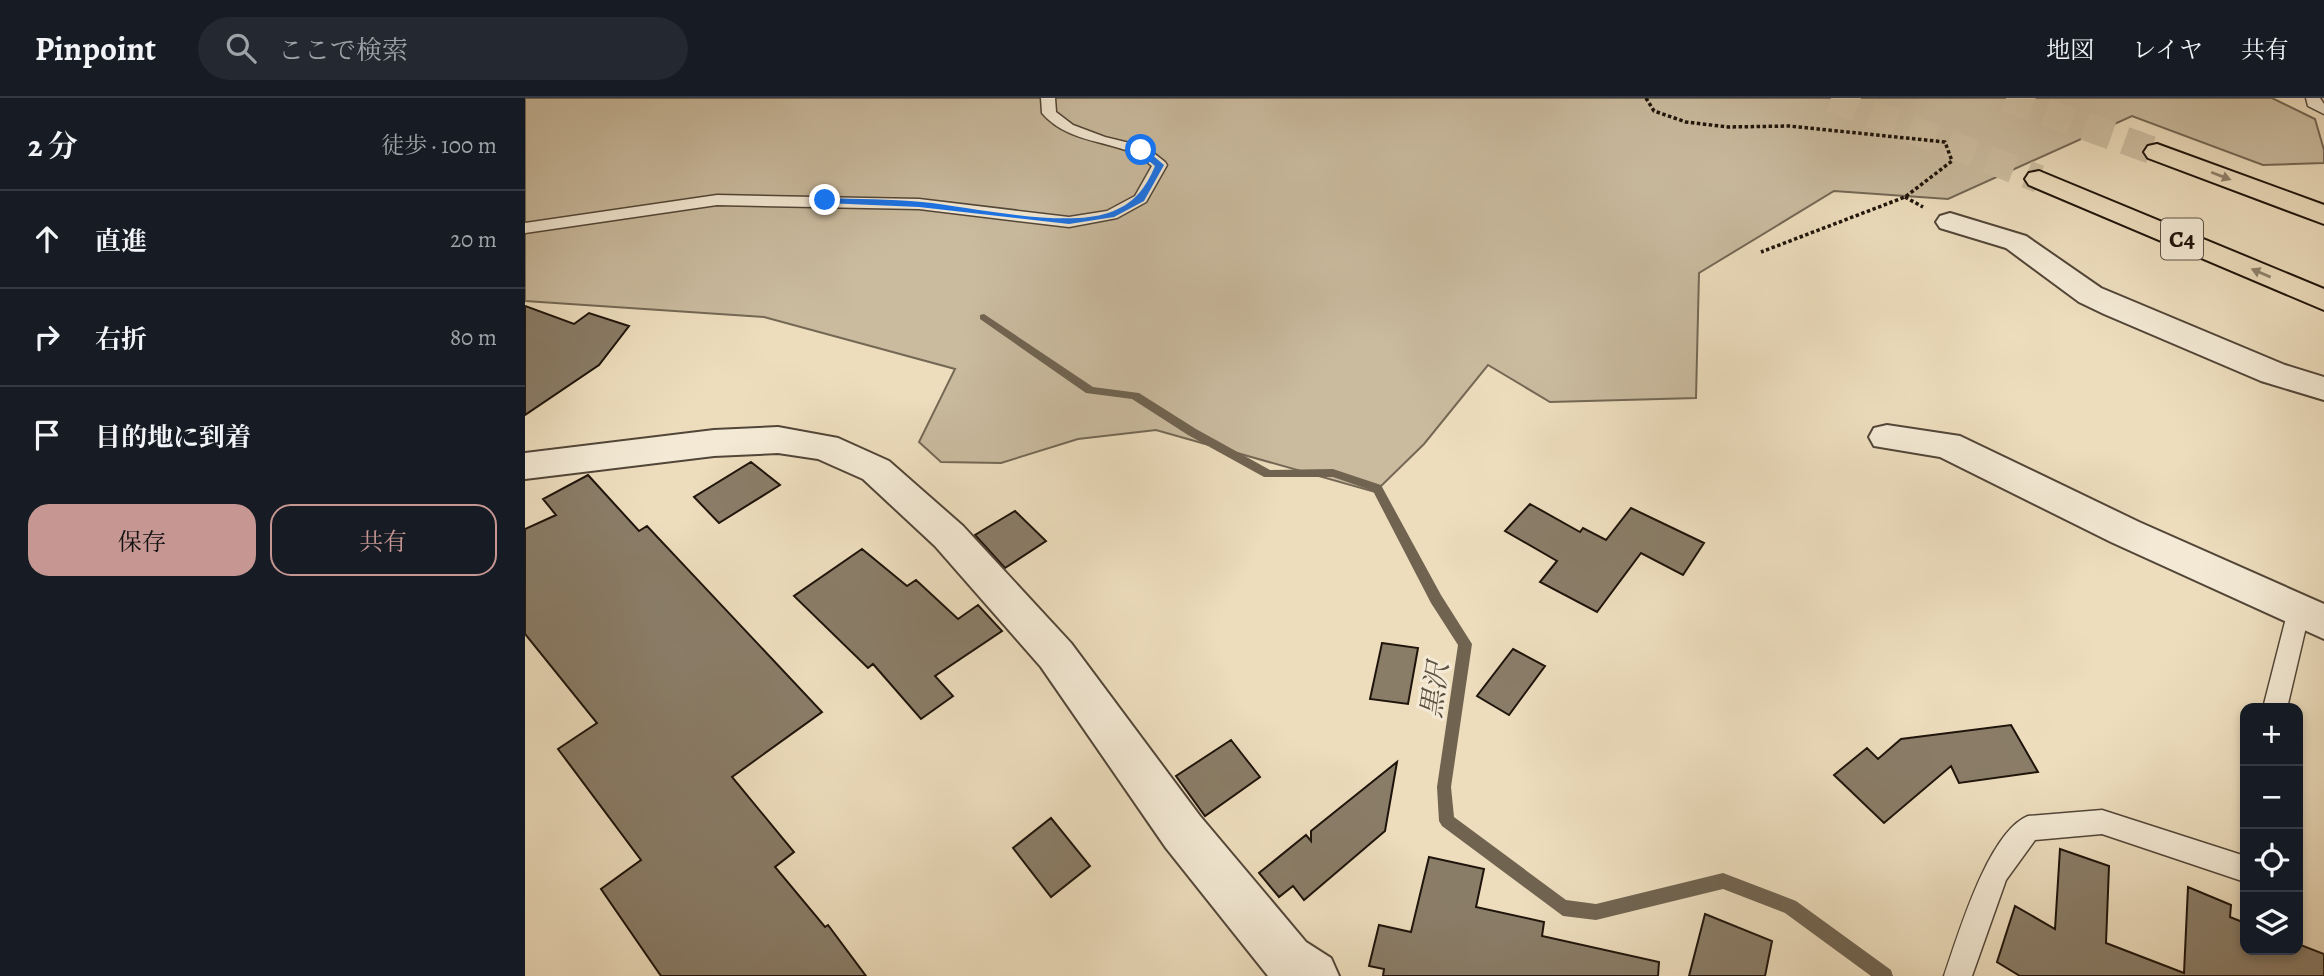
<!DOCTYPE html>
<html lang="ja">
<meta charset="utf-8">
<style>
body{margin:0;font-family:Alegreya,"Noto Serif JP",serif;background:#242831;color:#f1f3f6}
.controls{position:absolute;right:21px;bottom:21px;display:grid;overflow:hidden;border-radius:14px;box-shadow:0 4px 10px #0003}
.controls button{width:63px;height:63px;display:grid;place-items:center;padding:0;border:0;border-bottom:2px solid #363941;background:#171b24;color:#f1f3f6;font:35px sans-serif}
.stop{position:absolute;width:21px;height:21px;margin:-16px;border:5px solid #1a73e8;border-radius:50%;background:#fff}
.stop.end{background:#1a73e8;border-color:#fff;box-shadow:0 2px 7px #0008}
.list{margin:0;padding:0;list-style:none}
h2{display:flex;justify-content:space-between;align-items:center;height:91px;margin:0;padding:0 28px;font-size:30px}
h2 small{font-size:23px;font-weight:400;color:#9ea1a6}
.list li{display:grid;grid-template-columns:46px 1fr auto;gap:21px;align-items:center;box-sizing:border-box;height:98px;padding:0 28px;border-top:2px solid #363941}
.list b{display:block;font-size:26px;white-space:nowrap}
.list em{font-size:23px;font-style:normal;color:#9ea1a6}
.actions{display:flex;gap:14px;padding:21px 28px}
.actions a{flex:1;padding:16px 0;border:2px solid #c59692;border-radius:21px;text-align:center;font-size:24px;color:#c59692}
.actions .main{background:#c59692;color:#111}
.icon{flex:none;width:38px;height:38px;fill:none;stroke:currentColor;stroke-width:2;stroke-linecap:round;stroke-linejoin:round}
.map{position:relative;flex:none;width:1799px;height:878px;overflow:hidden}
header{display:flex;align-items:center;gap:42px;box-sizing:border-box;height:98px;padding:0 35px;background:#171b24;border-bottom:2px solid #363941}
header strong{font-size:33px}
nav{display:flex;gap:38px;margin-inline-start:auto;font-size:24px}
.search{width:490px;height:63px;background:#242831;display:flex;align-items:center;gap:18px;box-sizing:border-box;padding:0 24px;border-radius:38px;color:#9ea1a6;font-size:26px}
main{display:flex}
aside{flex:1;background:#171b24}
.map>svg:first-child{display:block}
</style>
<header>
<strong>Pinpoint</strong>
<div class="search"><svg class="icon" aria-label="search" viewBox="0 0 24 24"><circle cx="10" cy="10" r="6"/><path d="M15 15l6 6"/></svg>ここで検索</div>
<nav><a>地図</a><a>レイヤ</a><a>共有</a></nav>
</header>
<main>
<aside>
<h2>2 分<small>徒歩 · 100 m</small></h2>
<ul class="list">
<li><svg class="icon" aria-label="ahead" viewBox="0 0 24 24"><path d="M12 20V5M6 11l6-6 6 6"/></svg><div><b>直進</b></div><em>20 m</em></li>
<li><svg class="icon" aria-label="right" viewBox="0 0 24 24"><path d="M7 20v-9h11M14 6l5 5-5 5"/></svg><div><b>右折</b></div><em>80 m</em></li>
<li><svg class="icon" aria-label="arrive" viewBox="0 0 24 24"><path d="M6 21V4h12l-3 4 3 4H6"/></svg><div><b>目的地に到着</b></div></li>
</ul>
<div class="actions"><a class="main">保存</a><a>共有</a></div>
</aside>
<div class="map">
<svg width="1799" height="878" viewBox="0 0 1799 878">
<rect width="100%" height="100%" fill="#edddbd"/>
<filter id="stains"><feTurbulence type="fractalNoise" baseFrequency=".00286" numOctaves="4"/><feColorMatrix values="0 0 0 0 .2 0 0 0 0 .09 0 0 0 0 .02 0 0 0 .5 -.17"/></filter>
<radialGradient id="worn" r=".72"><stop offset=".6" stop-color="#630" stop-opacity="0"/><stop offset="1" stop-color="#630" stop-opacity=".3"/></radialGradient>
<path fill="#cabb9f" stroke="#746855" stroke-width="2" d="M 0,0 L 1747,0 L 1790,21 L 1799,52 L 1799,65 L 1738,67 L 1607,18 L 1423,101 L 1309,93 L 1174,175 L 1171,300 L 1025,304 L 963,267 L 899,346 L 850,394 L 631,332 L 553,341 L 476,365 L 416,364 L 394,344 L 430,271 L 239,219 L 0,203 Z"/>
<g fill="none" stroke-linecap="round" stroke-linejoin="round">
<path fill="#706451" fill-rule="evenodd" d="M 459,216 L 568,289 L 614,295 L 671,331 L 745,372 L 808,371 L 856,387 L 916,497 L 947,546 L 926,689 L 929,719 L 1041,802 L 1071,806 L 1198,775 L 1271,803 L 1366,872 L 1368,878 L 1346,878 L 1260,815 L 1198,791 L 1071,822 L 1038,818 L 917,728 L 914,723 L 912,689 L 933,547 L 906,505 L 848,393 L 808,379 L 739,379 L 663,337 L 607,301 L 561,295 L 455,221 L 455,217 Z"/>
</g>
<path fill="#8a7d68" stroke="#1e140b" stroke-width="2" d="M 0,208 L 49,226 L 64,215 L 104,228 L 74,267 L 0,317 Z
M 226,364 L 255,387 L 194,425 L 169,399 Z
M 63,377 L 114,433 L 122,428 L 297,614 L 207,679 L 269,754 L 250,769 L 300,829 L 303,827 L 341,878 L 136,878 L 76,791 L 116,762 L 33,651 L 72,625 L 0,536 L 0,431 L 31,417 L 18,401 Z
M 1005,406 L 1055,434 L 1058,430 L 1081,442 L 1106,410 L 1179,445 L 1158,477 L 1116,455 L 1072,514 L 1015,484 L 1032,463 L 980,433 Z
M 490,413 L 521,443 L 480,470 L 450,437 Z
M 337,451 L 382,488 L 391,482 L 433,521 L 453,507 L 477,533 L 410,578 L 428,598 L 396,621 L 348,566 L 343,570 L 269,498 Z
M 857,545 L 893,550 L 883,606 L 845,601 Z
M 988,551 L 1020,568 L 984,617 L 952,598 Z
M 1486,627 L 1513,674 L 1434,685 L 1426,668 L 1359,725 L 1309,677 L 1342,650 L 1353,661 L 1376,641 Z
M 706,642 L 735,679 L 680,718 L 651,678 Z
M 872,664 L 860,733 L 779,802 L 768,788 L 754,799 L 734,775 L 781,737 L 786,743 L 786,733 Z
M 526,720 L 565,768 L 526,799 L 488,750 Z
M 1535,751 L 1584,768 L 1581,845 L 1659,875 L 1663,789 L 1706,807 L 1705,819 L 1720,825 L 1720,852 L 1773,852 L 1773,846 L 1799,856 L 1799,878 L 1495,878 L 1472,864 L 1490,808 L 1530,831 Z
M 904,759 L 959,771 L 951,809 L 1019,824 L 1017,838 L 1134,864 L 1133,878 L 858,878 L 859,871 L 844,868 L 854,827 L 886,834 Z
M 1180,816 L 1247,843 L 1240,878 L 1164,878 Z"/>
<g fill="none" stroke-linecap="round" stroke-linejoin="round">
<path stroke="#cebfa2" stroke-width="28" stroke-dasharray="28 14" stroke-linecap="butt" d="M 1306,0 L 1514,81
M 1481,0 L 1632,54"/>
<g stroke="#524638" stroke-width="3">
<path id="service" d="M 516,0 L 530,0 L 531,14 L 548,27 L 580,39 L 621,49 L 640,64 L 642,67 L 621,104 L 592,120 L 544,129 L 394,111 L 192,107 L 0,135 L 0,125 L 192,97 L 394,101 L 544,119 L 582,113 L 610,98 L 627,68 C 622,64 615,57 609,55 C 577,42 541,43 517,15 Z
M 1781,0 L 1795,0 L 1799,6 L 1799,16 L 1783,8 Z
M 1774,503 L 1782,506 L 1785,512 L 1762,610 L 1738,610 L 1763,512 L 1766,506 Z
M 1577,712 L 1720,758 L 1720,784 L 1577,736 L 1510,742 L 1481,782 L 1447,878 L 1419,878 C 1433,838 1463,734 1503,718 Z"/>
</g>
<g stroke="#524638" stroke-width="4">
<path id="minor" d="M 1425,115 L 1501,138 L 1576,190 L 1760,267 L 1799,279 L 1799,302 L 1736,283 L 1579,216 L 1554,204 L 1481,150 L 1415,130 L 1411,124 L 1415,118 Z
M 1362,327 L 1435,338 L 1614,424 L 1799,506 L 1799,541 L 1586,444 L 1415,359 L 1349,348 L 1344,339 L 1349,330 Z
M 253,329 L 313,340 L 364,363 L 438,428 L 546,545 L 675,718 L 781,844 L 806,860 L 814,878 L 743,878 L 641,750 L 516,569 L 410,448 L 338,381 L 293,361 L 253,355 L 189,358 L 0,381 L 0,355 L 189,332 Z"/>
</g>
<g stroke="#1e140b" stroke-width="4">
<path id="motorway" d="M 1632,46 L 1799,107 L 1799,126 L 1623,60 L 1619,54 L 1623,48 Z
M 1514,73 L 1799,191 L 1799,212 L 1504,87 L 1500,81 L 1504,75 Z"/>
</g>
<path stroke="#1e140b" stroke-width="3.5" stroke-dasharray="3.5 2.5" stroke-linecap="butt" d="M 1121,0 L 1129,13 L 1161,24 L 1203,29 L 1264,28 L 1420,44 L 1427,63 L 1380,99 L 1236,154
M 1380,99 L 1398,109"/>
<use href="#service" fill="#f3e9d4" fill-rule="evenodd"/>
<use href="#minor" fill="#f3e9d4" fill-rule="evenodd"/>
<use href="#motorway" fill="#edddbd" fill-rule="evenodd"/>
</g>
<defs><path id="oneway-solid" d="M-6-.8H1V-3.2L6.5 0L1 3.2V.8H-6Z" transform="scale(1.75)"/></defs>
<g fill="#90836d">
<use href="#oneway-solid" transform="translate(1696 78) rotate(21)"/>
<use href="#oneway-solid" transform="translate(1736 175) rotate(-157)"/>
</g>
<path fill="#1a73e8" d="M 613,50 L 619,50 L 639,67 L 619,103 L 589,119 L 544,126 L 394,109 L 300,105 L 296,102 L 300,100 C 332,101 365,101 397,104 C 446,109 539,130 583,115 C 608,107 621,90 630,68 L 613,54 Z"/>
<g text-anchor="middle" stroke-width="6" stroke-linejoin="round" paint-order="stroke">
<rect fill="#f3e9d4" stroke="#5e5447" stroke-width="2" x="1636" y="120.5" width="42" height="41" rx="5"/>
<g font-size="24" font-weight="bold" fill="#1e140b">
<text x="1657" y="149">C4</text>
</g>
<g font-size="28" font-style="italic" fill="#5c5040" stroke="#f3e9d4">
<text transform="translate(909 592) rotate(-82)" y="10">黒沢</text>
</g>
</g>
<rect width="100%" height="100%" filter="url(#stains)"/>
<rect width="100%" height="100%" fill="url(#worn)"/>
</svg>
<div class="controls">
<button>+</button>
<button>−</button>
<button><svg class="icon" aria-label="locate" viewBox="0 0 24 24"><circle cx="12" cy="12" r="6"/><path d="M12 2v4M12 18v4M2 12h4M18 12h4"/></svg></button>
<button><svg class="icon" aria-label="layers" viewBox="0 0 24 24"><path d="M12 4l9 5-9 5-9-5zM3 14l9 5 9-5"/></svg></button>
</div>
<div class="stop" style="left:616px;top:52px"></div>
<div class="stop end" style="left:300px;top:102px"></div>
</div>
</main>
